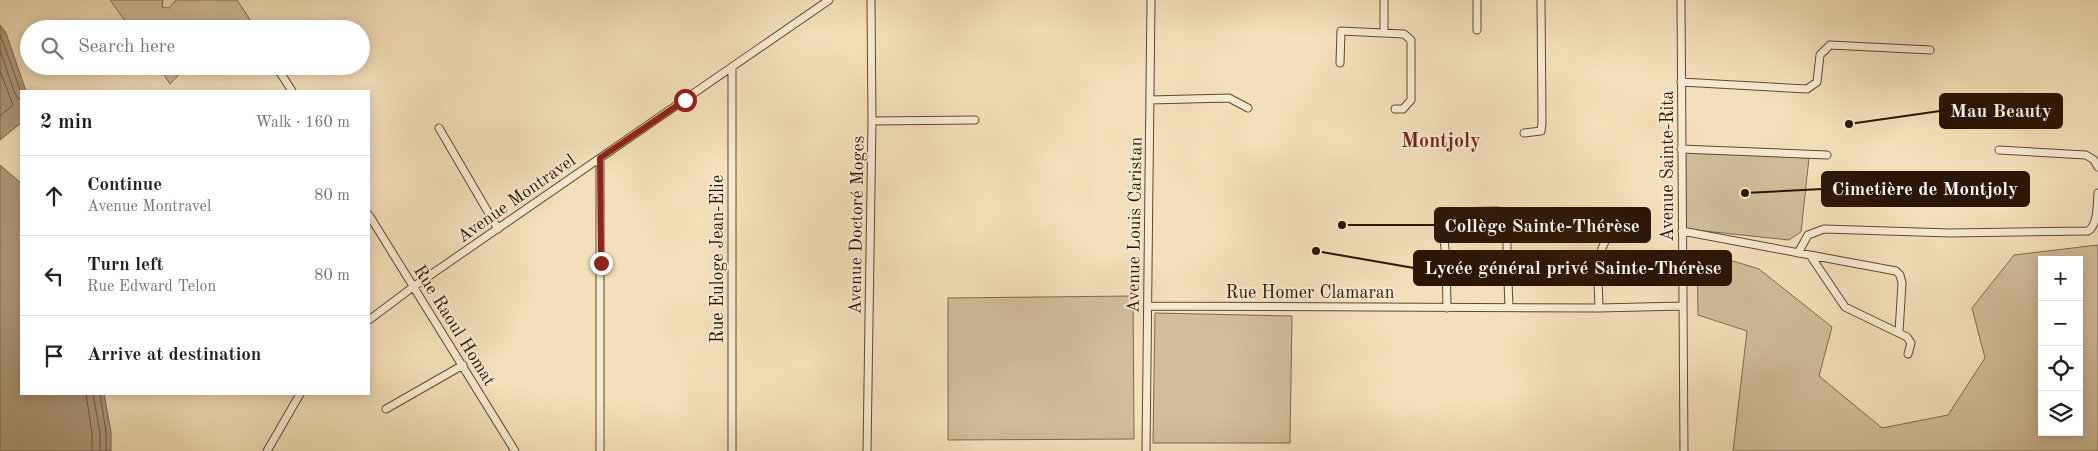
<!DOCTYPE html>
<meta charset="utf-8">
<style>
body{margin:0;font-family:"Old Standard TT",serif;background:#f6f6f6;color:#202124}
.controls{position:absolute;right:15px;bottom:15px;display:grid;overflow:hidden;border-radius:0px;box-shadow:0 2px 12px #0003}
.controls button{width:45px;height:45px;display:grid;place-items:center;padding:0;border:0;border-bottom:1px solid #e0e0e0;background:#fff;color:#202124;font:25px sans-serif}
.stop{position:absolute;width:15px;height:15px;margin:-11px;border:4px solid #8f2418;border-radius:50%;background:#fff}
.stop.end{background:#8f2418;border-color:#fff;box-shadow:0 1px 5px #0008}
.list{margin:0;padding:0;list-style:none}
h2{display:flex;justify-content:space-between;align-items:center;height:65px;margin:0;padding:0 20px;font-size:21px}
h2 small{font-size:16px;font-weight:400;color:#757577}
.list li{display:grid;grid-template-columns:32px 1fr auto;gap:15px;align-items:center;box-sizing:border-box;height:80px;padding:0 20px;border-top:1px solid #e0e0e0}
.list b{display:block;font-size:19px;white-space:nowrap}
.list p{margin:0;font-size:16px;white-space:nowrap;color:#757577}
.list em{font-size:16px;font-style:normal;color:#757577}
.icon{flex:none;width:28px;height:28px;fill:none;stroke:currentColor;stroke-width:2;stroke-linecap:round;stroke-linejoin:round}
.map{position:relative;flex:none;width:2098px;height:451px;overflow:hidden}
.search{position:absolute;background:#fff;box-shadow:0 2px 12px #0003;left:20px;top:20px;width:350px;height:55px;display:flex;align-items:center;gap:12px;box-sizing:border-box;padding:0 18px;border-radius:28px;color:#757577;font-size:19px}
.panel{position:absolute;background:#fff;box-shadow:0 2px 12px #0003;left:20px;top:90px;width:350px;height:305px;border-radius:0px}
.map>svg:first-child{display:block}
</style>
<div class="map">
<svg width="2098" height="451" viewBox="0 0 2098 451">
<rect width="100%" height="100%" fill="#f3dfb9"/>
<filter id="stains"><feTurbulence type="fractalNoise" baseFrequency=".004" numOctaves="4"/><feColorMatrix values="0 0 0 0 .2 0 0 0 0 .09 0 0 0 0 .02 0 0 0 .5 -.17"/></filter>
<radialGradient id="worn" r=".72"><stop offset=".6" stop-color="#630" stop-opacity="0"/><stop offset="1" stop-color="#630" stop-opacity=".3"/></radialGradient>
<path fill="#d1bd9a" stroke="#7e6950" fill-rule="evenodd" d="M 110,0 L 163,0 L 162,7 L 169,8 L 176,0 L 237,0 L 256,29 L 131,29 Z
M 158,66 L 187,66 L 170,84 Z
M 1684,150 L 1809,158 L 1801,232 L 1789,240 L 1686,229 Z
M 2098,245 L 2098,451 L 1733,451 L 1747,331 L 1698,315 L 1697,250 L 1759,269 L 1832,327 L 1819,376 L 1882,428 L 1948,415 L 1985,358 L 1972,308 L 2014,255 ZM 2042,260 L 2079,260 L 2079,432 L 2042,432 Z
M 1133,296 L 1134,439 L 948,440 L 948,298 Z
M 1155,313 L 1292,316 L 1290,443 L 1153,443 Z"/>
<path fill="#af9a7c" stroke="#7a654c" d="M 0,25 L 6,33 L 26,91 L 21,91 L 21,123 L 0,140 Z
M 0,165 L 21,183 L 21,394 L 104,394 L 111,432 L 111,451 L 0,451 Z"/>
<g fill="none" stroke-linecap="round" stroke-linejoin="round">
<path stroke="#6d5840" stroke-width="1" d="M 0,34 L 21,92
M 0,50 L 15,94 L 21,101
M 0,71 L 13,105 L 0,116
M 86,394 L 92,433 L 92,451
M 93,394 L 100,433 L 100,451
M 100,394 L 106,432 L 106,451"/>
<g stroke="#5d4832" stroke-width="9">
<path id="street" d="M 1477,0 L 1477,30
M 1681,0 L 1684,451
M 1384,32 L 1384,0
M 1340,63 L 1341,31 L 1404,34 L 1411,40 L 1411,100 L 1403,109 L 1395,109
M 276,66 L 292,91
M 732,67 L 732,451
M 1681,82 L 1807,89 L 1817,82 L 1820,55 L 1830,45 L 1930,50
M 1150,100 L 1229,98 L 1248,108
M 872,121 L 975,120
M 439,128 L 498,229
M 1524,133 L 1541,131 L 1542,123 L 1541,0
M 1681,149 L 1827,155
M 1999,150 L 2086,155 L 2094,160 L 2098,167
M 369,215 L 515,451
M 1682,231 L 1810,255 L 1845,307 L 1907,337 L 1911,343 L 1908,354
M 1798,253 L 1808,235 L 1824,229 L 1950,233 L 2088,231 C 2098,225 2097,205 2098,193
M 1810,255 L 1896,271 L 1900,275 L 1902,283 L 1899,332
M 1446,257 C 1445,245 1440,223 1448,212 L 1497,211 L 1503,212 L 1507,216 L 1507,257
M 1148,306 L 1599,308 L 1683,306
M 1447,308 L 1446,257 L 1507,257 L 1509,306
M 1599,308 C 1598,263 1592,248 1627,215
M 369,320 L 413,287 L 829,0
M 386,409 L 463,365
M 267,451 L 300,394
M 600,451 L 600,158
M 867,451 L 872,121 L 871,0
M 1146,451 L 1151,0"/>
</g>
<use href="#street" stroke="#f7ead2" stroke-width="7"/>
</g>
<g fill="none" stroke-linecap="round" stroke-linejoin="round">
<path stroke="#8f2418" stroke-width="6" d="M 601,263 L 600,158 L 685,100"/>
</g>
<g text-anchor="middle" stroke-width="4" stroke-linejoin="round" paint-order="stroke">
<g font-size="18" fill="#2b1505" stroke="#f7ead2">
<text transform="translate(1667 166) rotate(-90)" y="6">Avenue Sainte-Rita</text>
<text transform="translate(516 198) rotate(-35)" y="6">Avenue Montravel</text>
<text transform="translate(856 225) rotate(-89)" y="6">Avenue Doctoré Moges</text>
<text transform="translate(1134 225) rotate(-89)" y="6">Avenue Louis Caristan</text>
<text transform="translate(717 259) rotate(-90)" y="6">Rue Euloge Jean-Elie</text>
<text x="1310" y="298">Rue Homer Clamaran</text>
<text transform="translate(455 325) rotate(58)" y="6">Rue Raoul Homat</text>
</g>
<g font-size="20" font-weight="bold" fill="#7a1f14" stroke="#f7ead2">
<text x="1441" y="147">Montjoly</text>
</g>
</g>
<path fill="none" stroke="#2b1505" stroke-width="2" d="M1849 124L1940 111M1745 193L1822 189M1342 225L1435 225M1316 251L1414 268"/>
<g fill="#2b1505" stroke="#f7ead2" stroke-width="2">
<circle cx="1849" cy="124" r="5"/>
<circle cx="1745" cy="193" r="5"/>
<circle cx="1342" cy="225" r="5"/>
<circle cx="1316" cy="251" r="5"/>
</g>
<g fill="#2b1505" stroke="#2b1505" stroke-width="2">
<rect x="1940" y="94" width="122" height="34" rx="5"/>
<rect x="1822" y="172" width="207" height="34" rx="5"/>
<rect x="1435" y="208" width="215" height="34" rx="5"/>
<rect x="1414" y="251" width="317" height="34" rx="5"/>
</g>
<g font-size="19" text-anchor="middle" font-weight="bold" fill="#fff">
<text x="2001" y="117">Mau Beauty</text>
<text x="1925" y="195">Cimetière de Montjoly</text>
<text x="1542" y="232">Collège Sainte-Thérèse</text>
<text x="1573" y="274">Lycée général privé Sainte-Thérèse</text>
</g>
<rect width="100%" height="100%" filter="url(#stains)"/>
<rect width="100%" height="100%" fill="url(#worn)"/>
</svg>
<div class="controls">
<button>+</button>
<button>−</button>
<button><svg class="icon" aria-label="locate" viewBox="0 0 24 24"><circle cx="12" cy="12" r="6"/><path d="M12 2v4M12 18v4M2 12h4M18 12h4"/></svg></button>
<button><svg class="icon" aria-label="layers" viewBox="0 0 24 24"><path d="M12 4l9 5-9 5-9-5zM3 14l9 5 9-5"/></svg></button>
</div>
<div class="stop" style="left:685px;top:100px"></div>
<div class="stop end" style="left:601px;top:263px"></div>
<div class="search"><svg class="icon" aria-label="search" viewBox="0 0 24 24"><circle cx="10" cy="10" r="6"/><path d="M15 15l6 6"/></svg>Search here</div>
<section class="panel">
<h2>2 min<small>Walk · 160 m</small></h2>
<ul class="list">
<li><svg class="icon" aria-label="ahead" viewBox="0 0 24 24"><path d="M12 20V5M6 11l6-6 6 6"/></svg><div><b>Continue</b><p>Avenue Montravel</p></div><em>80 m</em></li>
<li><svg class="icon" aria-label="left" viewBox="0 0 24 24"><path d="M17 20v-9H6M10 6l-5 5 5 5"/></svg><div><b>Turn left</b><p>Rue Edward Telon</p></div><em>80 m</em></li>
<li><svg class="icon" aria-label="arrive" viewBox="0 0 24 24"><path d="M6 21V4h12l-3 4 3 4H6"/></svg><div><b>Arrive at destination</b></div></li>
</ul>
</section>
</div>
